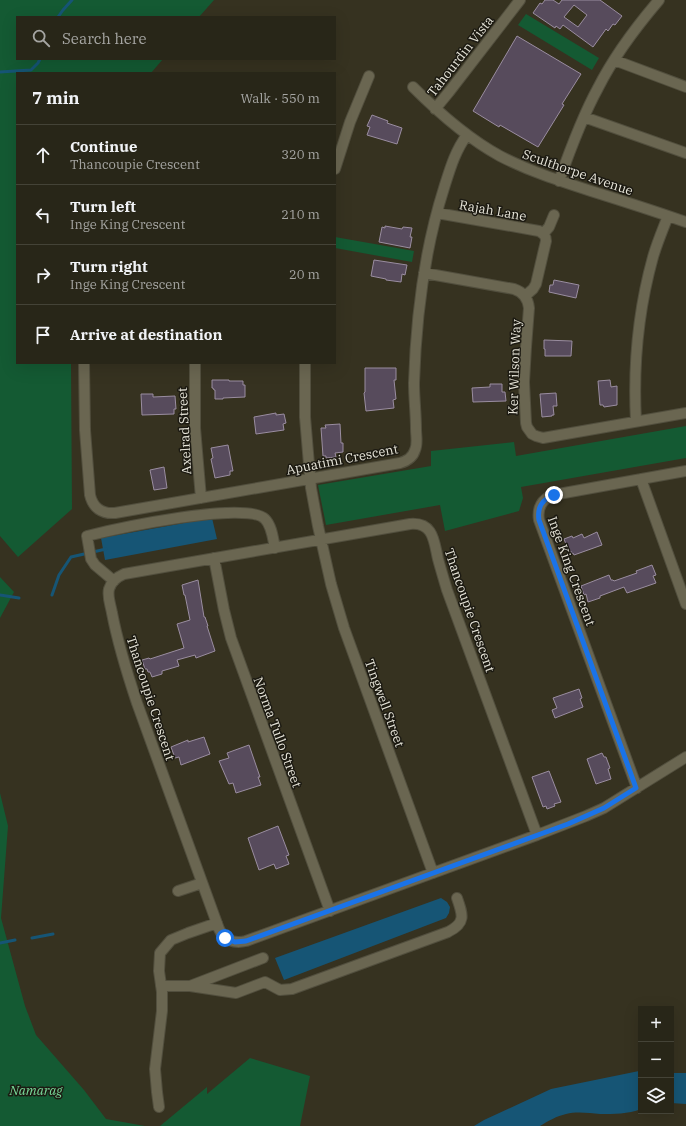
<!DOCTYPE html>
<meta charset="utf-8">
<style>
body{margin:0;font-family:"IBM Plex Serif",serif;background:#302e21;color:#f1f3f6}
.controls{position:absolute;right:12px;bottom:12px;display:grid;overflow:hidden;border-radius:0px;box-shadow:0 4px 16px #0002}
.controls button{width:36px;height:36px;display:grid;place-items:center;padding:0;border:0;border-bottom:1px solid #444337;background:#282618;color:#f1f3f6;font:20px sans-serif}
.stop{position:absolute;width:12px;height:12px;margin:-9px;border:3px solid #1a73e8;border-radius:50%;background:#fff}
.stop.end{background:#1a73e8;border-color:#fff;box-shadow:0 1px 4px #0008}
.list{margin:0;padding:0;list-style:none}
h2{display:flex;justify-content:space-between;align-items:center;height:52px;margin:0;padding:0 16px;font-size:17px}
h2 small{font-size:13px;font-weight:400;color:#a5a5a2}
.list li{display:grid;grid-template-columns:26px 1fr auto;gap:12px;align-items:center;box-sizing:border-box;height:60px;padding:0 16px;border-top:1px solid #444337}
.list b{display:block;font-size:15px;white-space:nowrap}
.list p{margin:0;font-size:13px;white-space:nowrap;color:#a5a5a2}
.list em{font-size:13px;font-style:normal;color:#a5a5a2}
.icon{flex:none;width:22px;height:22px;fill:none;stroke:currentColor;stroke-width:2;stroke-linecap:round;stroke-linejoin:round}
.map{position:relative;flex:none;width:686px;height:1126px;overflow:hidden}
.search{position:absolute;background:#282618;box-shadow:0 4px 16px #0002;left:16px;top:16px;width:320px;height:44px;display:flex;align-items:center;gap:10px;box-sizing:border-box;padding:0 14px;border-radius:0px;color:#a5a5a2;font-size:15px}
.panel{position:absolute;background:#282618;box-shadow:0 4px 16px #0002;left:16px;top:72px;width:320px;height:292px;border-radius:0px}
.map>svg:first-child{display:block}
</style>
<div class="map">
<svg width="686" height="1126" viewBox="0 0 686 1126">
<rect width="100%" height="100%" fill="#363220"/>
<path fill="#145a33" d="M 0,0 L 214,0 L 199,17 L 17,17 L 17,59 L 163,59 L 151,73 L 17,73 L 17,363 L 71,363 L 72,509 L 18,557 L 0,536 Z
M 526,14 L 599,58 L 592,70 L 518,25 Z
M 335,237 L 414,251 L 412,262 L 335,248 Z
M 686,426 L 686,458 L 521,487 L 523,498 L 519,511 L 445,531 L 440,505 L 326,525 L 318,485 L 431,466 L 431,451 L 514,442 L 516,456 Z
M 0,577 L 14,592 L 0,618 Z
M 0,793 L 8,826 L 1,918 L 25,1006 L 36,1035 L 84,1090 L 106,1119 L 145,1126 L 0,1126 Z
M 250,1058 L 310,1076 L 300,1126 L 160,1126 L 207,1087 L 207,1094 Z"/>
<path fill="#165575" d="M 212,518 L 217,539 L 105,560 L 101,538 Z
M 441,898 L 447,902 L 450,907 L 449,913 L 446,918 L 284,980 L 275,958 Z
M 639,1071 L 641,1071 L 641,1109 C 628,1114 614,1114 600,1114 C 589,1113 577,1111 566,1114 C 557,1116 548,1121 540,1126 L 474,1126 L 484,1120 L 551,1089 Z
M 671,1073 L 686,1073 L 686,1104 L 671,1103 Z"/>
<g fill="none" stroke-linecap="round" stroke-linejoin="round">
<path stroke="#165575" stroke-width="3" d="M 58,17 L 63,10 L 72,0
M 0,72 L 31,70 L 38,63 L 40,59
M 0,595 L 19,598
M 52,595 L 59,575 L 71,557 L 106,549
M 32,938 L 53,934
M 0,943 L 15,940"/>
</g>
<path fill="#574b5c" stroke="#9a8da0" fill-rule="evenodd" d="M 545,0 L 553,0 L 559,4 L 562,0 L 600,0 L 622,16 L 615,25 L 613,24 L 608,31 L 606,29 L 593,47 L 563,25 L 560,29 L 556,26 L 555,28 L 533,13 L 540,3 L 542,4 ZM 574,5 L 587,15 L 578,27 L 564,17 Z
M 517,36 L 581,74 L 562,104 L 564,105 L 538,147 L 500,125 L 499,127 L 473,111 Z
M 372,115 L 388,121 L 387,123 L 402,128 L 397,144 L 367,135 L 370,127 L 367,126 Z
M 385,226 L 402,229 L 403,227 L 412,228 L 410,237 L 412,237 L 410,248 L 379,242 L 382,227 L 385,228 Z
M 374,260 L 407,265 L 405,275 L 402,274 L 401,282 L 386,280 L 386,279 L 371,276 Z
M 554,280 L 579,285 L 576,298 L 549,292 L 550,285 L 553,285 Z
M 544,340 L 572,341 L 571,356 L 545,356 L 545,349 L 544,349 Z
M 365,368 L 396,368 L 396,380 L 394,380 L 396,399 L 393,400 L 394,408 L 366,411 L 364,393 L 365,392 Z
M 212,380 L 229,380 L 229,381 L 243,381 L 243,385 L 245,385 L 245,397 L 223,398 L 223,399 L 215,399 L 215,390 L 214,390 L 213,388 L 212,388 Z
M 610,380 L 611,387 L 617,386 L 617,405 L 604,407 L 603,405 L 600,405 L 598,381 Z
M 490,384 L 502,384 L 502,392 L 505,392 L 506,401 L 473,402 L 472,388 L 490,387 Z
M 556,393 L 557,406 L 553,406 L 554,415 L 552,415 L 552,416 L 542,417 L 540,394 Z
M 141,394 L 153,394 L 153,397 L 175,396 L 176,409 L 174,409 L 174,414 L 142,415 Z
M 276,413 L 276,415 L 284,414 L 286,423 L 283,424 L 284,430 L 256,434 L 254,417 Z
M 340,424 L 341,443 L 343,443 L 343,452 L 335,453 L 336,457 L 326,458 L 326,456 L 323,456 L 321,428 L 326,428 L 325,425 Z
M 228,445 L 233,471 L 230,471 L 230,475 L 215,478 L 211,459 L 213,458 L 211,448 Z
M 164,467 L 167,488 L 154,490 L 150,470 Z
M 597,532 L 602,545 L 574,555 L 573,553 L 571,554 L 571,551 L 569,552 L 564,539 L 572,536 L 573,538 L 582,534 L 584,538 Z
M 652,565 L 656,575 L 653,576 L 656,583 L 627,593 L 624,587 L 600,596 L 600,598 L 588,602 L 586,594 L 584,595 L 581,586 L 609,575 L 611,580 L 613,580 L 614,581 L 637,573 L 636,571 Z
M 198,580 L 204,617 L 205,617 L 208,626 L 207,626 L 215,651 L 196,658 L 195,655 L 177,660 L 179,666 L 162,671 L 162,674 L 152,677 L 150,672 L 148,672 L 147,669 L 145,669 L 142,660 L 149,658 L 150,659 L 184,648 L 177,624 L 190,620 L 185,595 L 184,595 L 182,585 Z
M 579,689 L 582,698 L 580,699 L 583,707 L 555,718 L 552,710 L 557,708 L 553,698 Z
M 204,737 L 210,754 L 181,765 L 179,757 L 175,758 L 171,747 L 188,740 L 188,742 Z
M 249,745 L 260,777 L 258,777 L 261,785 L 236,793 L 233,783 L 229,784 L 219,761 L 229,758 L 227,753 Z
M 602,753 L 604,757 L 606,757 L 610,768 L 608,769 L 611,779 L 596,784 L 587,759 Z
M 549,771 L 561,802 L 554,804 L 555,806 L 547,809 L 546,806 L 543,807 L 532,777 Z
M 278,826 L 289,855 L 286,856 L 289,864 L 276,869 L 274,864 L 259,870 L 248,838 Z"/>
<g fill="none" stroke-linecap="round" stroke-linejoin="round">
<g stroke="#524f3e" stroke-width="12">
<path id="minor" d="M 614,60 L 686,87
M 413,87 C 439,113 467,138 500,156 C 529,171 560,181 591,191 C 623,201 654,211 686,222
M 435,109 L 449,92 L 520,0
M 584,117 L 686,153
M 335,169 L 350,122 L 369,76
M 559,181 C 570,150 582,117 598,88 C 614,56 636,27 659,0
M 437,213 L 539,231 C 544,234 546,236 546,241 L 536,284 L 533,289 L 525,296
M 543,234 L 549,227 L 554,215
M 424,273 L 514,289 C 523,292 528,298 529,308 L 526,347 L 524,382 L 526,423 L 527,427 L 532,434 L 536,436 L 543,438 L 686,413
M 84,363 L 85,430 L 90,495 C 93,508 102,514 115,513 L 400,463 C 407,461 413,457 415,450 C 418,444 416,436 416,429 C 416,414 414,398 414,383 C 416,317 424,251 444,188 C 450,169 455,151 467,135
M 195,363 L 195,428 L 201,498
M 305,363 L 305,417 L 311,488 L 318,526 L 331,584 L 344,628 L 433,873
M 636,421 C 633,365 638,311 653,257 C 657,243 663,229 668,216
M 641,479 L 686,604
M 410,524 C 434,522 434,542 438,559 C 441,570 444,580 447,590 L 537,835 L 246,941 C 234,944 224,940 219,929 L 137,703 C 127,673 118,644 112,613 C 111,606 107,597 109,589 C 111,582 117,577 124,574 Z
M 214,558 L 224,610 L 231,638 L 330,911
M 114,581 L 95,565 L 91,559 L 87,536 C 115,529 247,500 265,519 C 272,526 273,539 275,548
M 637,788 L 539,520 C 537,508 542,499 553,495 L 686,471
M 537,835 L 586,816 L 604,808 L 686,757
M 178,891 L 202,883
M 161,986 L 190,986 L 263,958
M 190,986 L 236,993 L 265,982 L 280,990 L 292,989 L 448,932 C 466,923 463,915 457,898
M 159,1107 L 157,1092 L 155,1069 L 162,1011 L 162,992 L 159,971 L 160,953 L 171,940 L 188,933 L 217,923"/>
</g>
<use href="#minor" stroke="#6a6651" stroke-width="10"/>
</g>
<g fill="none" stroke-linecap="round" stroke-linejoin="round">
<path stroke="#1a73e8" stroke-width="5" d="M 225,938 L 235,942 L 246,941 L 568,824 L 604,808 L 636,788 L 539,520 C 537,508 542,499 554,495"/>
</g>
<g text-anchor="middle" stroke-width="3" stroke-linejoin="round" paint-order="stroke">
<g font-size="13" fill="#e6e4d8" stroke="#1c1a12">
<text transform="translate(460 56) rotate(-52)" y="5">Tahourdin Vista</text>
<text transform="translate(578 172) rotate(19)" y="5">Sculthorpe Avenue</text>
<text transform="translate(493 210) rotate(10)" y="5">Rajah Lane</text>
<text transform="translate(514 367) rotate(-88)" y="5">Ker Wilson Way</text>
<text transform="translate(184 431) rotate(-93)" y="5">Axelrad Street</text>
<text transform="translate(342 459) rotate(-11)" y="5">Apuatimi Crescent</text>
<text transform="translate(572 571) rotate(70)" y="5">Inge King Crescent</text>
<text transform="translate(470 610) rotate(71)" y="5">Thancoupie Crescent</text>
<text transform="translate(151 698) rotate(72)" y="5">Thancoupie Crescent</text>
<text transform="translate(385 703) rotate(70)" y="5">Tingwell Street</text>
<text transform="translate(278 732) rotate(70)" y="5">Norma Tullo Street</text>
</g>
<g font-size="13" font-style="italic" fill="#79db9a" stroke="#1c1a12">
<text x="36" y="1095">Namarag</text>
</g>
</g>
</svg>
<div class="controls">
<button>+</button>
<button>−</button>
<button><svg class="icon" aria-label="layers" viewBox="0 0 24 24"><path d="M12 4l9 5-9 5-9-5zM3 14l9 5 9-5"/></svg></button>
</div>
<div class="stop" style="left:225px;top:938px"></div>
<div class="stop end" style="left:554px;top:495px"></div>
<div class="search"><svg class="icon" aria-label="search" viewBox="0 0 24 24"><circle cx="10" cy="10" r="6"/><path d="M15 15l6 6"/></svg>Search here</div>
<section class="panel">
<h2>7 min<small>Walk · 550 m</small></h2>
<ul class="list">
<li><svg class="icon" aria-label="ahead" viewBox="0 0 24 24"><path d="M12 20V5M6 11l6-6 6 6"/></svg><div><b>Continue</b><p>Thancoupie Crescent</p></div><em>320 m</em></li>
<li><svg class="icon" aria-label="left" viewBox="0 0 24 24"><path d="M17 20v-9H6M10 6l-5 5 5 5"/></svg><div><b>Turn left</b><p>Inge King Crescent</p></div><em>210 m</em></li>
<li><svg class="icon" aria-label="right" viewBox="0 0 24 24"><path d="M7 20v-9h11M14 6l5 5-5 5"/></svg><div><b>Turn right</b><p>Inge King Crescent</p></div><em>20 m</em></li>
<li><svg class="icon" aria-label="arrive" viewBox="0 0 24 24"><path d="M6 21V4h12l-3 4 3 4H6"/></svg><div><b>Arrive at destination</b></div></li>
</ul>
</section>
</div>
